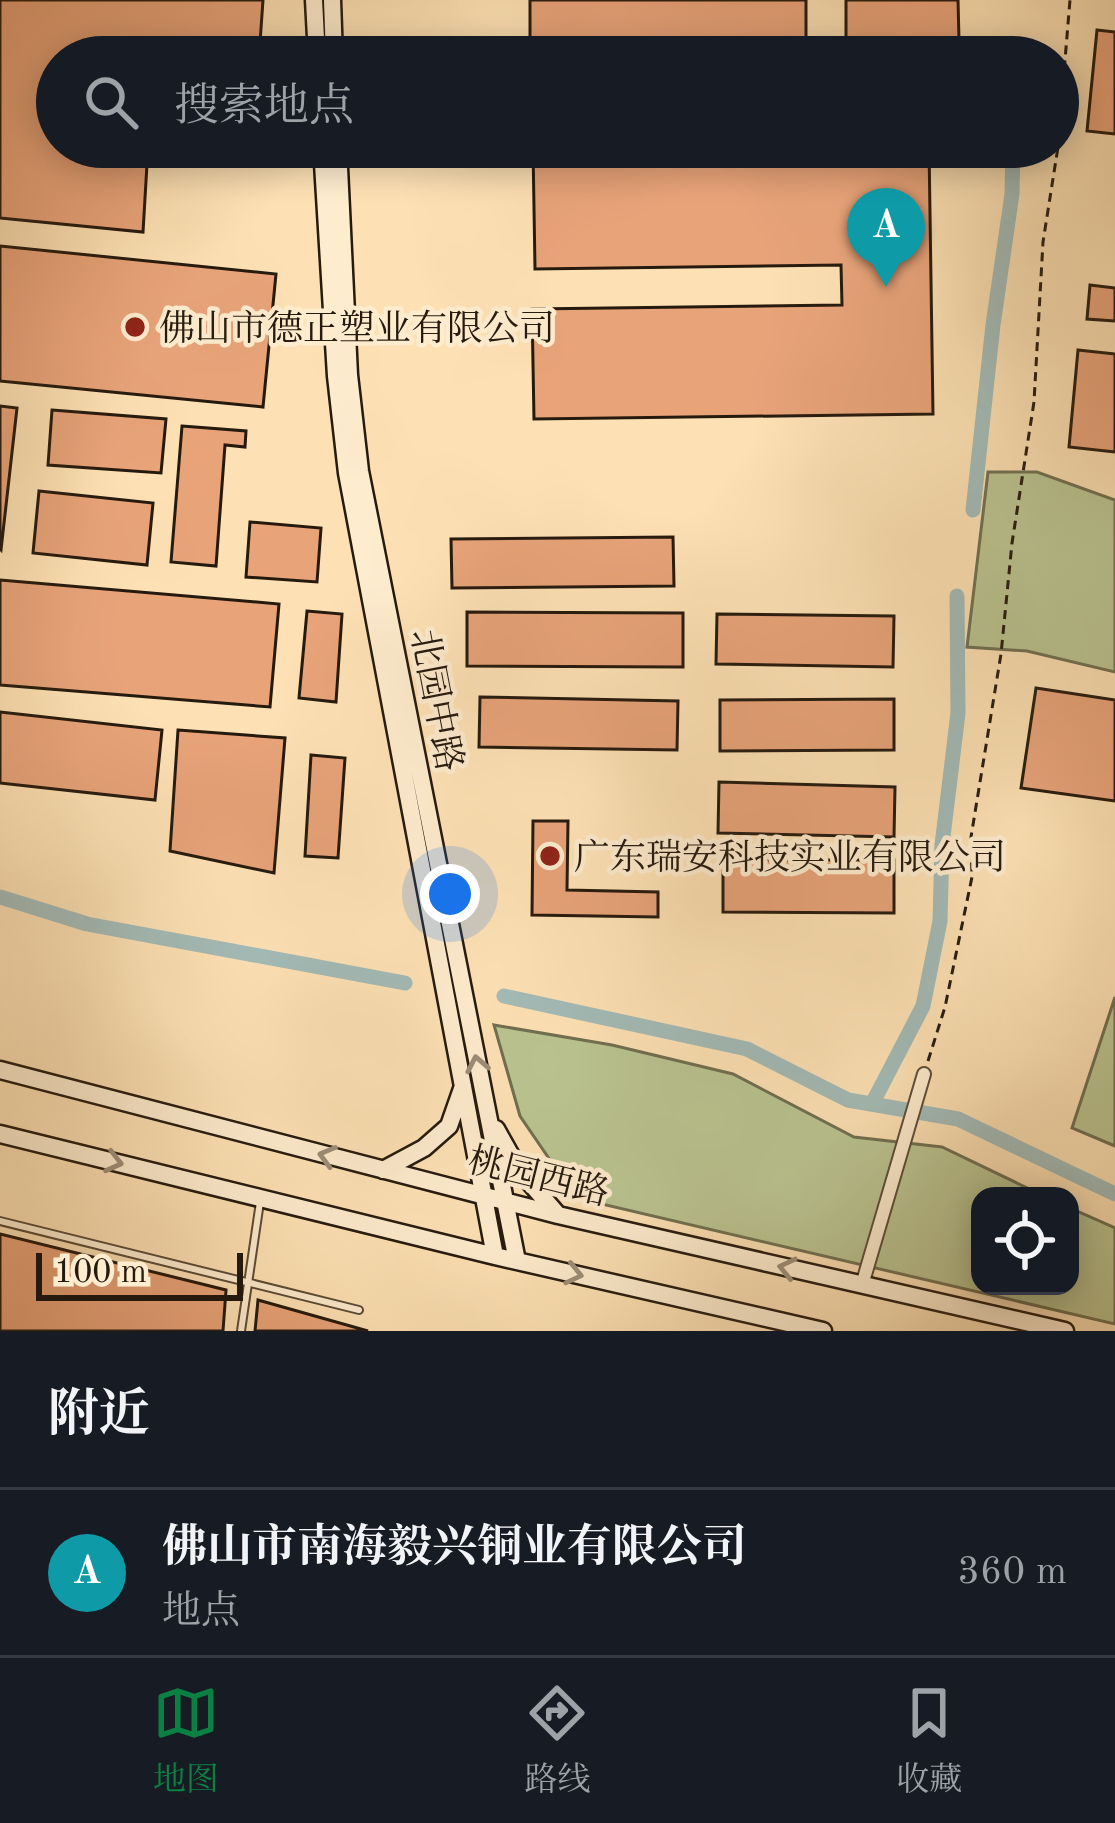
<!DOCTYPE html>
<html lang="zh">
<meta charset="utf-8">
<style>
body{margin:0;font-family:"Old Standard TT","Noto Serif SC",serif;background:#20242c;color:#f1f3f6}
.controls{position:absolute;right:36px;bottom:36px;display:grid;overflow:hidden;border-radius:24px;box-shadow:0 6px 30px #0003}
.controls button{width:108px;height:108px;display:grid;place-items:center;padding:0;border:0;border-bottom:3px solid #363941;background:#171b24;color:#f1f3f6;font:60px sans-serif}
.scale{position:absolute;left:36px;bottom:30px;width:207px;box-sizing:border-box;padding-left:12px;border:6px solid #261a0e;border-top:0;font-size:33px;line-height:42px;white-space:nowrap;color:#261a0e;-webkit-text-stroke:9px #feecce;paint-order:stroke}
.you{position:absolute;left:450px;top:894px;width:42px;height:42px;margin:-30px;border:9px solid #fff;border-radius:50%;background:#1a73e8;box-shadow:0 0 0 18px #1a73e833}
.badge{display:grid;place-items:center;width:78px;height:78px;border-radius:50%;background:#0b8043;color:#fff;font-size:39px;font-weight:700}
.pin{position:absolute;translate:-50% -99px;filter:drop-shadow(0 3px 6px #0008)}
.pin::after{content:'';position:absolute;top:63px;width:42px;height:36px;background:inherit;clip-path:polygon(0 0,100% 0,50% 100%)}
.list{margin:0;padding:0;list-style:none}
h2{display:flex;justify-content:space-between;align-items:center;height:156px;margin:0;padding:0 48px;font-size:51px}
h2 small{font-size:39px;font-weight:400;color:#9ea1a6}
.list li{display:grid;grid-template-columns:78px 1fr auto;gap:36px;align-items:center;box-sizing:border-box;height:168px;padding:0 48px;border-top:3px solid #363941}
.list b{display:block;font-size:45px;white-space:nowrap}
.list p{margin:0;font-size:39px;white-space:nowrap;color:#9ea1a6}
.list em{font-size:39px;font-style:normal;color:#9ea1a6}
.icon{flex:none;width:66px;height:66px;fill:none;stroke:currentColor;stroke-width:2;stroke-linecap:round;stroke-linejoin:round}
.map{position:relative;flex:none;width:1115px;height:1331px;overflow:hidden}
.search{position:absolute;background:#171b24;box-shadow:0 6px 30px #0003;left:36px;right:36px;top:36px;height:132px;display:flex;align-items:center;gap:30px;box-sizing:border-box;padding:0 42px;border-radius:66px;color:#9ea1a6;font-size:45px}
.sheet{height:324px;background:#171b24}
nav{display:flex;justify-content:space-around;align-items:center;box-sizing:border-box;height:168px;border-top:3px solid #363941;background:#171b24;font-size:33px;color:#9ea1a6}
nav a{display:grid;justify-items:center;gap:6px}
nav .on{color:#0b8043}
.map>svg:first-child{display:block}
</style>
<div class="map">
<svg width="1115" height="1331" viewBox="0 0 1115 1331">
<rect width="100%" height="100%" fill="#fde1b4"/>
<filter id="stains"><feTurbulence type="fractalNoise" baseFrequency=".00167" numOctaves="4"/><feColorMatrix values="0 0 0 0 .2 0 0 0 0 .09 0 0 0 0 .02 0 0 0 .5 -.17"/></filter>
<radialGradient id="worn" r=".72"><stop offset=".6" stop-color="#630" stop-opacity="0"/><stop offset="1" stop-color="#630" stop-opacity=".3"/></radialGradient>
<path fill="#bac491" stroke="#706f50" stroke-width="3" d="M 988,472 L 1037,472 L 1115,500 L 1115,672 L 1027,651 L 967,647 Z
M 1115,997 L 1115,1146 L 1072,1128 Z
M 494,1025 L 612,1045 L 733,1074 L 854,1137 L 942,1147 L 1044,1196 L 980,1196 L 980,1286 L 1070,1286 L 1070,1208 L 1115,1228 L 1115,1324 L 576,1198 L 520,1116 Z"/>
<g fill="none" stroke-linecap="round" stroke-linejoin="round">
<path stroke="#a3bbb7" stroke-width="15" d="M 973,510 L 993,325 L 1012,194 L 1013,147
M 0,897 L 87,924 L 405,983
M 504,996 L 747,1049 L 848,1100 L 958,1119 L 1115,1194
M 872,1104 L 923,1006 L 940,921 L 942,845 L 958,713 L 957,596"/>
</g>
<path fill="#e8a379" stroke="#261a0e" stroke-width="3" d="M 0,0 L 263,0 L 259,57 L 57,57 L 57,147 L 148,147 L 143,232 L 0,218 Z
M 530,0 L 806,0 L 806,57 L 530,57 Z
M 846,0 L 958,0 L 959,40 L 846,42 Z
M 1097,30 L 1115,32 L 1115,134 L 1087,131 Z
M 533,147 L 929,147 L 933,414 L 534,419 L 532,309 L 842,305 L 841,265 L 535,269 Z
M 0,246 L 276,274 L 263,407 L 0,381 Z
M 1090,285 L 1115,288 L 1115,321 L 1087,319 Z
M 1078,350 L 1115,354 L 1115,452 L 1069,447 Z
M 0,406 L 17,408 L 1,550 L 0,549 Z
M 52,410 L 166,419 L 161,473 L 48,465 Z
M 182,426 L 246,431 L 245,447 L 225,445 L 216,566 L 171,562 Z
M 39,491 L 153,503 L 147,565 L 33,553 Z
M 250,522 L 321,528 L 317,582 L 246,577 Z
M 673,537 L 674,586 L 452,588 L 451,539 Z
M 0,580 L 279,604 L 270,707 L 0,685 Z
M 307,611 L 342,614 L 336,702 L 299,698 Z
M 467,612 L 683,613 L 683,667 L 467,666 Z
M 717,614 L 894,616 L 893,667 L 716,664 Z
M 1036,688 L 1115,700 L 1115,801 L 1021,788 Z
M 480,697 L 678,701 L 677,750 L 479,747 Z
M 894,699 L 894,750 L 720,751 L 720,700 Z
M 0,712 L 162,730 L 155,800 L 0,783 Z
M 178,730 L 285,738 L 274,873 L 170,851 Z
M 311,755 L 345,758 L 338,858 L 305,856 Z
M 719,782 L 895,787 L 894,837 L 718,833 Z
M 533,821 L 568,821 L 567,890 L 658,892 L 658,917 L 532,915 Z
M 723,860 L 894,860 L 894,913 L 723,912 Z
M 0,1234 L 226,1290 L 223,1331 L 0,1331 Z
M 258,1300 L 368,1331 L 255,1331 Z"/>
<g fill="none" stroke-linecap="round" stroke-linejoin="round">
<g stroke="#5c4c38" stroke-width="10">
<path id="lane" d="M 0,1221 L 359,1310
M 241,1331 L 260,1202"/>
</g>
<g stroke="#5c4c38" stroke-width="16">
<path id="street" d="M 862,1285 L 924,1074"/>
</g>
<g stroke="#261a0e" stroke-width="21">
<path id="secondary" d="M 314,0 L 317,57
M 332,0 L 334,57
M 322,147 L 336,376 L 347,473 L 495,1256
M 338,147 L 349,375 L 360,471 L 517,1261
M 0,1070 L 558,1215 L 1065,1331
M 496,1129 L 519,1170 L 558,1215
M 0,1134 L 495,1256 L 823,1331
M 383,1170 L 424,1148 L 449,1126 L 463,1086"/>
</g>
<path stroke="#261a0e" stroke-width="3" stroke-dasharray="9 6" stroke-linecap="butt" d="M 1058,144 L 1070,0
M 928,1061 L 945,1007 L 972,877 L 971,837 L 1001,654 L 1012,543 L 1034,402 L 1043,242 L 1058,147"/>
<use href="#lane" stroke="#feecce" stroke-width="6"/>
<use href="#street" stroke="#feecce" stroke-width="12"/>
<use href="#secondary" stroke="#feecce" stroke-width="16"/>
</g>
<defs><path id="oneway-chevron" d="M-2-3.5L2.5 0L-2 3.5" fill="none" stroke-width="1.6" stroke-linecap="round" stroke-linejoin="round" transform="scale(3)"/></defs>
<g stroke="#9d8e78">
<use href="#oneway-chevron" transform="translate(477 1064) rotate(-101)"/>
<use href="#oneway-chevron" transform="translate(327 1156) rotate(-165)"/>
<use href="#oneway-chevron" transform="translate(114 1162) rotate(14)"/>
<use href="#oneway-chevron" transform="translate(787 1268) rotate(-167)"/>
<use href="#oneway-chevron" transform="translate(574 1274) rotate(13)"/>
</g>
<g fill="#8f2418" stroke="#feecce" stroke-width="4.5">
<circle cx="135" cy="327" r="12"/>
<circle cx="550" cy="856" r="12"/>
</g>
<g text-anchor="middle" stroke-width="9" stroke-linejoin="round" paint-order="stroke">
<g font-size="36" fill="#261a0e" stroke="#feecce" text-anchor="start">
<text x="159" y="340">佛山市德正塑业有限公司</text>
<text x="574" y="869">广东瑞安科技实业有限公司</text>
</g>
<g font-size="36" fill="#261a0e" stroke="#feecce">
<text transform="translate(438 700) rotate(79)" y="13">北园中路</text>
<text transform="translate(539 1175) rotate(14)" y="13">桃园西路</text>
</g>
</g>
<rect width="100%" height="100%" filter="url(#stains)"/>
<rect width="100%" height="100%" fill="url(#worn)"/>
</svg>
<div class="controls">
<button><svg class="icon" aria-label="locate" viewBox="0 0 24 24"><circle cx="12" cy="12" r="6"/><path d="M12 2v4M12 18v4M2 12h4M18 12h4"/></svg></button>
</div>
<div class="scale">100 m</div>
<div class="you"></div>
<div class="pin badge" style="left:886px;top:287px;background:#0f9aa8">A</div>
<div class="search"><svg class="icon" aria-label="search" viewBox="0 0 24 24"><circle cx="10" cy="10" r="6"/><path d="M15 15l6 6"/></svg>搜索地点</div>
</div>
<section class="sheet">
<h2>附近<small></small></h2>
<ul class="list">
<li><span class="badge" style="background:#0f9aa8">A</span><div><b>佛山市南海毅兴铜业有限公司</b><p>地点</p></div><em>360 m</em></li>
</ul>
</section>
<nav>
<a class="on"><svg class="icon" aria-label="map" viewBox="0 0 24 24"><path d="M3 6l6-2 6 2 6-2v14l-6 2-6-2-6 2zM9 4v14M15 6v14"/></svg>地图</a>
<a><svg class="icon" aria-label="directions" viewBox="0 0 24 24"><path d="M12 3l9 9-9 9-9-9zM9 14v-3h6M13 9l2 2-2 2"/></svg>路线</a>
<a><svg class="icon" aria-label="saved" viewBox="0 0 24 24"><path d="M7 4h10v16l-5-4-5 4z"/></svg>收藏</a>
</nav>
